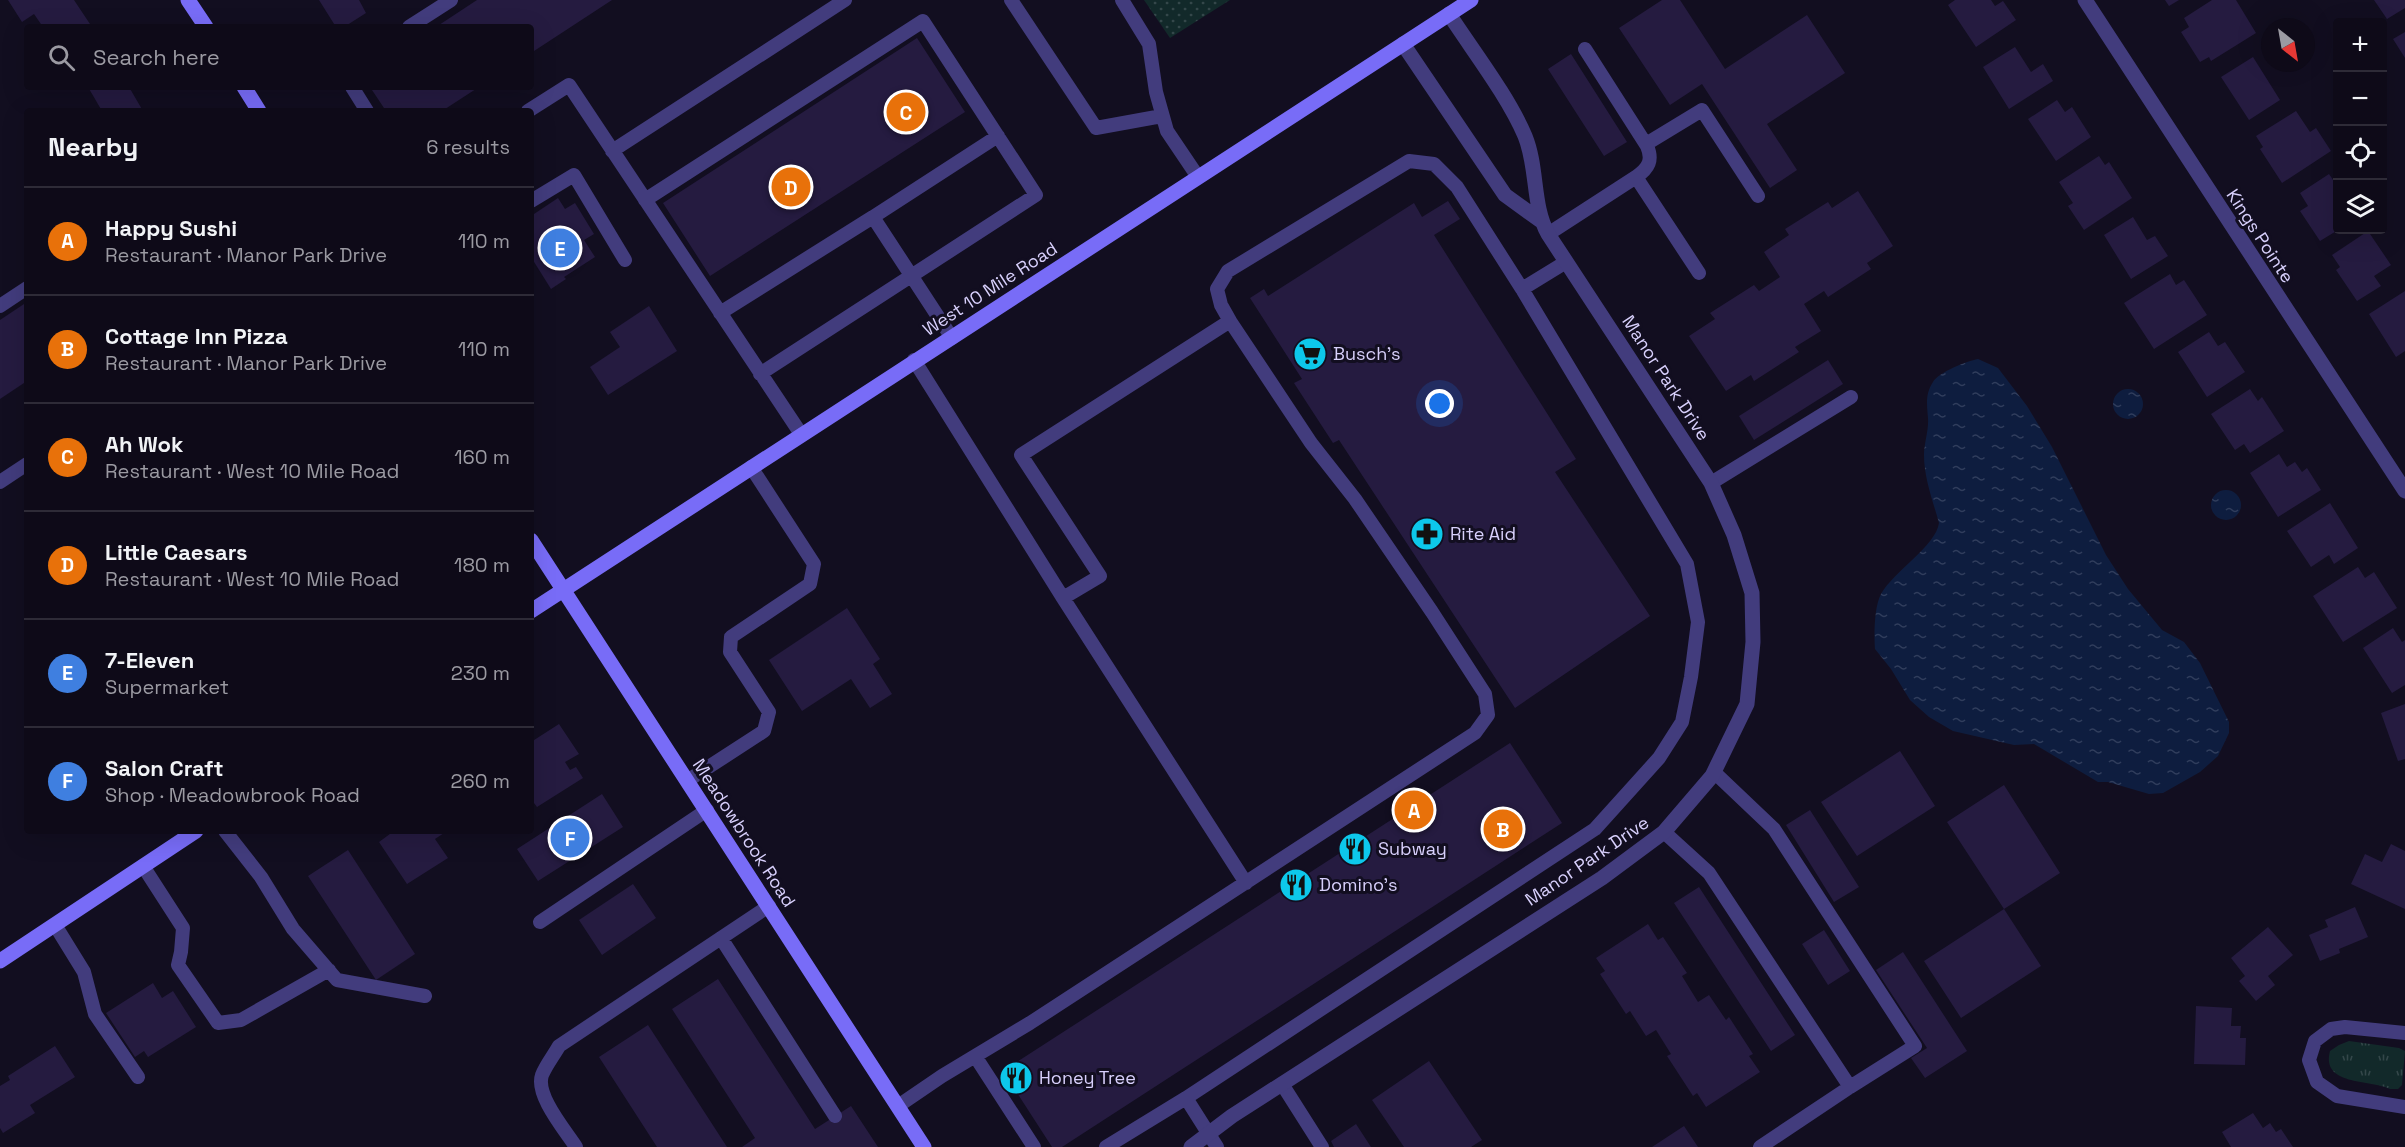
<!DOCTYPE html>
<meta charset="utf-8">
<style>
body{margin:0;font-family:"Space Grotesk",sans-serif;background:#1c1825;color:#f1f3f6}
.controls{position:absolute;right:18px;top:18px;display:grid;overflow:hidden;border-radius:6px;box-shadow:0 6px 24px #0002}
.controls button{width:54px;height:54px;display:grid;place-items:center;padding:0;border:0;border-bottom:2px solid #2e2b37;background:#0e0a18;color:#f1f3f6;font:30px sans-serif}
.compass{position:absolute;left:2261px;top:18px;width:54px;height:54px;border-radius:50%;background:#0e0a18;box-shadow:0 6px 24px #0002;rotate:149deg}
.you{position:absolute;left:1440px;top:404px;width:21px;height:21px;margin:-15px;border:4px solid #fff;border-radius:50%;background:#1a73e8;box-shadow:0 0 0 9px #1a73e833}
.badge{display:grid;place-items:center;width:39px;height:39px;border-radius:50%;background:#0dc8eb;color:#fff;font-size:20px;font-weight:700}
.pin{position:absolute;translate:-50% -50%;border:3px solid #fff;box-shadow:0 2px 6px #0006}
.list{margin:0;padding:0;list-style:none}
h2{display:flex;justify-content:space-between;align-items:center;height:78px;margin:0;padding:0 24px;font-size:26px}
h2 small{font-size:20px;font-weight:400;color:#9b9aa2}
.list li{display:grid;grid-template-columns:39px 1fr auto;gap:18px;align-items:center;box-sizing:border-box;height:108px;padding:0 24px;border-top:2px solid #2e2b37}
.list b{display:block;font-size:22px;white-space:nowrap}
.list p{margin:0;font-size:20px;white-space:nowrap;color:#9b9aa2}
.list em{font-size:20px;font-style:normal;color:#9b9aa2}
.icon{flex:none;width:33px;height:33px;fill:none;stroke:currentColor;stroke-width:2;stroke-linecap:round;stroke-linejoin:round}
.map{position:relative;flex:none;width:2405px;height:1147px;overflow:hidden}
.search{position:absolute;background:#0e0a18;box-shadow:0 6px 24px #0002;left:24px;top:24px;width:510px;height:66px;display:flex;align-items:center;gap:15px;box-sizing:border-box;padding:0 21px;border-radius:6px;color:#9b9aa2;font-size:22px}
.panel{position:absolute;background:#0e0a18;box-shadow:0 6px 24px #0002;left:24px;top:108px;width:510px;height:726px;border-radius:6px}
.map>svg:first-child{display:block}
</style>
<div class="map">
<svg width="2405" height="1147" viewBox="0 0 2405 1147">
<defs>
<pattern id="grass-tufts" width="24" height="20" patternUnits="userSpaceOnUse" patternTransform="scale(1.5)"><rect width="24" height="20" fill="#12292a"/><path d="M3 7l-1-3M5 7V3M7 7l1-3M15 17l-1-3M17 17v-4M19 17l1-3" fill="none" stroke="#34474a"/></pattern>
<pattern id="park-dots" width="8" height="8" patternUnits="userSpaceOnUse" patternTransform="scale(1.5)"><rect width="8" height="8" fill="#12292a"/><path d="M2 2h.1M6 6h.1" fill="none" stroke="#34474a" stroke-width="1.8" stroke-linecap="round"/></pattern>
<pattern id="water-ripples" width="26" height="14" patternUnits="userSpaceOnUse" patternTransform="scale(1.5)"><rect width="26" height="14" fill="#0e1d3f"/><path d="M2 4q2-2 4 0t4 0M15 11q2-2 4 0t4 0" fill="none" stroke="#303d5c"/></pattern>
</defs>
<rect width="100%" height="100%" fill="#120e20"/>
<path fill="url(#grass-tufts)" d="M 2349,1041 L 2399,1048 L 2405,1051 L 2402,1085 L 2398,1089 L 2390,1089 C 2369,1079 2321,1086 2330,1051 L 2339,1045 Z"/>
<path fill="url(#park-dots)" d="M 1144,0 L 1230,0 L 1170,38 Z"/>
<path fill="url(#water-ripples)" d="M 1978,359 L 1998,368 L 2027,406 L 2052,447 L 2106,555 L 2128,589 L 2162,630 L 2184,642 L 2200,663 L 2229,722 L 2229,733 L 2218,756 L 2200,772 L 2163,793 L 2149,794 L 2108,782 L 2098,782 L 2034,744 L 2014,745 L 1953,731 L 1929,717 L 1910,700 L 1891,669 L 1875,649 C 1874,636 1874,607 1881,594 C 1894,571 1936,546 1939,523 C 1933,501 1924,478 1924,455 C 1924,443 1929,430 1928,418 C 1927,405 1925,394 1933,382 C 1939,372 1967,361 1978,359 Z
M2113 404a15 15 0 1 1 30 0a15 15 0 1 1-30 0Z
M2211 505a15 15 0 1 1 30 0a15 15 0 1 1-30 0Z"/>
<path fill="#251b40" d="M 8,0 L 74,0 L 92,27 L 43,27 L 34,14 L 22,22 Z
M 319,0 L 359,0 L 366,13 L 344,27 L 336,27 Z
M 477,0 L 612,0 L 531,53 L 531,27 L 436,27 Z
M 1662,0 L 1680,0 L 1725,69 L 1807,15 L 1845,73 L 1767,124 L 1797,170 L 1770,188 L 1702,84 L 1670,105 L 1619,28 Z
M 1955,0 L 1991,0 L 1995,6 L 2003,1 L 2016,20 L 1976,47 L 1948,5 Z
M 2165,0 L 2179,0 L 2169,6 Z
M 2212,0 L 2236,0 L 2256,33 L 2211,61 L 2209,57 L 2200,62 L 2181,32 L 2189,27 L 2184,18 Z
M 2374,0 L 2405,0 L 2405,8 L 2387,19 Z
M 2405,32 L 2405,58 L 2393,39 Z
M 917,38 L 965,112 L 710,276 L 663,203 Z
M 2015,47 L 2031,72 L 2043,64 L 2053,81 L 2009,109 L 1983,67 Z
M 1571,54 L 1627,142 L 1604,156 L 1548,69 Z
M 2253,57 L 2280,100 L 2249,120 L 2221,77 Z
M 88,87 L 129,87 L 143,111 L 102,111 Z
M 370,87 L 479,87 L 442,111 L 386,111 Z
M 2057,100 L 2065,112 L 2072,107 L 2091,137 L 2056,161 L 2028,119 Z
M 2296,111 L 2310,132 L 2316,128 L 2331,151 L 2282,183 L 2260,149 L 2263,147 L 2256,136 Z
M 2099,156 L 2105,165 L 2109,162 L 2132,198 L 2084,230 L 2068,206 L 2073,203 L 2059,182 Z
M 2329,174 L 2338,187 L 2338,230 L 2320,241 L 2300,211 L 2308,206 L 2300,193 Z
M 1858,191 L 1893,246 L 1867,263 L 1871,269 L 1828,297 L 1824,291 L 1804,304 L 1821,331 L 1795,347 L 1799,352 L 1754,381 L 1751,375 L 1726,391 L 1689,336 L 1715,319 L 1710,313 L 1754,285 L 1759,291 L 1780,277 L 1764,252 L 1789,235 L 1785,229 L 1828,202 L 1832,208 Z
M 558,198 L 565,209 L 575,203 L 594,234 L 584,240 L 595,257 L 564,277 L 566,279 L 551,289 L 531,257 L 531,216 Z
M 1448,201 L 1460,219 L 1434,235 L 1576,459 L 1555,472 L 1650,616 L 1515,708 L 1339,440 L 1333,443 L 1294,383 L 1302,379 L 1250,298 L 1264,289 L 1268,296 L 1414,203 L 1422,217 Z
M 2133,217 L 2147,240 L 2155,236 L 2168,256 L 2131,279 L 2104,235 Z
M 2368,231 L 2391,265 L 2374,276 L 2381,286 L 2357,301 L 2336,270 L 2340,267 L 2332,255 Z
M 2170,274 L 2176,285 L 2184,280 L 2207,315 L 2154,349 L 2124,303 Z
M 2405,291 L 2405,351 L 2396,357 L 2369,314 Z
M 27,302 L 27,381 L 0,399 L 0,320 Z
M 649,306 L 677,351 L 608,395 L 590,367 L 620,347 L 610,332 Z
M 2209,332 L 2218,346 L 2225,342 L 2245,372 L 2207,397 L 2178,352 Z
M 1828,360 L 1843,384 L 1754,440 L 1739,416 Z
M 2250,389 L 2258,401 L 2262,397 L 2284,431 L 2250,453 L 2244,444 L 2235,450 L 2211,414 Z
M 2279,454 L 2287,467 L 2295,462 L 2302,472 L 2307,468 L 2321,490 L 2278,517 L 2250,473 Z
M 2330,503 L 2358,548 L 2334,564 L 2329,555 L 2311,567 L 2287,531 Z
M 2358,567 L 2365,578 L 2374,572 L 2397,608 L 2343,642 L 2313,596 Z
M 847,608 L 880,659 L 873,664 L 892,694 L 870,708 L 851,679 L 802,711 L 769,660 Z
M 2393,628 L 2402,642 L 2405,640 L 2405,685 L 2392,693 L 2363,648 Z
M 2405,704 L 2405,759 L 2398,761 L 2381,713 Z
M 559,724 L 579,754 L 565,762 L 570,770 L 576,767 L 583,778 L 537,807 L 531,799 L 531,742 Z
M 1510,743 L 1562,823 L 1062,1147 L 1052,1147 L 1003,1071 Z
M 1900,751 L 1935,806 L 1857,856 L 1821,802 Z
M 2004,785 L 2060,873 L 2004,909 L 1947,822 Z
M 602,794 L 623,827 L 538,881 L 517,849 Z
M 1810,810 L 1859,887 L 1834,902 L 1786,825 Z
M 394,831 L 447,831 L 435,839 L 448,858 L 407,884 L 379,842 Z
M 2391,844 L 2405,851 L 2405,909 L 2351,884 L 2365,854 L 2382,862 Z
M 348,850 L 415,954 L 376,980 L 308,876 Z
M 633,884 L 656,918 L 602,955 L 579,920 Z
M 1699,887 L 1795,1035 L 1771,1051 L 1674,903 Z
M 2355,907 L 2368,937 L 2339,949 L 2340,953 L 2320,961 L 2309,935 L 2328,927 L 2325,920 Z
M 2004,909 L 2041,966 L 1961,1018 L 1924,961 Z
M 1648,924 L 1658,940 L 1663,937 L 1687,973 L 1682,976 L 1698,1002 L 1709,995 L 1726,1020 L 1729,1017 L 1753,1054 L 1749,1056 L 1760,1072 L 1706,1107 L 1697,1093 L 1693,1096 L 1667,1056 L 1671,1054 L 1656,1030 L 1646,1036 L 1630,1011 L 1626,1014 L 1600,974 L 1605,971 L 1596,958 Z
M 2268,927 L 2293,955 L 2268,976 L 2275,985 L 2256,1001 L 2239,981 L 2245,976 L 2231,958 Z
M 1824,930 L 1850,971 L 1828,985 L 1802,944 Z
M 1903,952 L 1967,1051 L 1925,1078 L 1911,1058 L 1927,1048 L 1876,970 Z
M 718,979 L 815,1129 L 851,1106 L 878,1147 L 742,1147 L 755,1138 L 672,1009 Z
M 153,983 L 162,998 L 173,991 L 196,1027 L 148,1057 L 144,1051 L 135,1057 L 106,1013 Z
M 2196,1006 L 2232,1008 L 2231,1026 L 2241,1026 L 2240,1038 L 2246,1038 L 2245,1065 L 2194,1064 Z
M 648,1025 L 727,1147 L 657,1147 L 599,1057 Z
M 55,1046 L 75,1077 L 30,1105 L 35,1113 L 3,1133 L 0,1128 L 0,1086 L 10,1080 L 8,1076 Z
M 1429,1061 L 1482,1140 L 1471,1147 L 1404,1147 L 1372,1100 Z
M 2253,1113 L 2263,1128 L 2270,1123 L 2276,1132 L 2281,1129 L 2293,1147 L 2231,1147 L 2222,1132 Z
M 1356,1124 L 1371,1147 L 1334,1147 L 1331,1141 Z
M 1684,1126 L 1698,1147 L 1652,1147 Z"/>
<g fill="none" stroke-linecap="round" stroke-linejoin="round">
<path stroke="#423c7d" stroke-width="14" d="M 1011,0 L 1096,128 L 1162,116
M 1122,0 L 1149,44 L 1156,92 L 1167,131 L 1198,177
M 409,27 L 451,0
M 1585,49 L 1647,146 C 1653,160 1649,168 1636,177
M 352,87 L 367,111
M 528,111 L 569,85 L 801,434
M 1646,144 L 1702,110 L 1758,196
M 612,151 L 845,0
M 645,200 L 923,21 L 1036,195 L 760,374
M 531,201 L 574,175 L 625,260
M 873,217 L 998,136
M 1548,234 L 1636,177 L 1699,273
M 1522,289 L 1566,262
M 0,306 L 27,288
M 720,313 L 873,217 L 952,338
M 914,360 L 1063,598 L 1246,883
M 0,482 L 27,464
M 1711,483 L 1851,397
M 1714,772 L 1774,829 L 1915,1046 L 1850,1087
M 687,781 L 764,731 L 769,712 L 730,652 L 731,637 L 810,584 L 814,564 L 751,467
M 225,831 L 261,877 L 293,929 L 337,980 L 425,996
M 1664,832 L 1709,873 L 1850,1087 L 1760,1147
M 143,866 L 183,928 L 181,952 L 178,965 L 218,1023 L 241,1020 L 329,970
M 540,922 L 707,810
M 55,925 L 84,972 L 95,1014 L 138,1077
M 721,938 L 835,1116
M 2405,1033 L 2345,1027 L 2331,1029 L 2315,1041 L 2309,1060 L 2317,1082 L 2337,1096 L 2405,1107
M 975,1056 L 1034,1147
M 1282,1084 L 1322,1147
M 1186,1098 L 1217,1147
M 898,1106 L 942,1076 L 1030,1023 L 1475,733 L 1488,715 L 1485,694 L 1432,612 L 1355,499 L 1311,443 L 1230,321 L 1021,455 L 1100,576 L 1063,598
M 576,1147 C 565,1130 535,1095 542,1075 C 546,1065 554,1055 559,1046 L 769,906
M 1106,1147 L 1186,1098 L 1595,829 L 1659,758 L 1682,722 L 1691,677 L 1698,622 L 1687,564 L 1522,289 L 1457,187 L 1434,164 L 1409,161 L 1228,271 L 1217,289 L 1221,305 L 1230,321"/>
<path stroke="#423c7d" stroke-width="15" d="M 2085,0 L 2405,491
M 1403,44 L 1505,195 L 1541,221
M 1191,1147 L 1232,1116 L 1602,878 L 1664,832 L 1712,776 L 1747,704 L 1753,642 L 1752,593 L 1734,535 L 1711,483 L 1548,234 C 1532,205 1538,168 1525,136 C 1508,96 1473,51 1449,14"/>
<path stroke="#786cf7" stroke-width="15" d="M 188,0 L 206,27
M 244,87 L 259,111
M 531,540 L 924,1147
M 531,611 L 1471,0
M 0,961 L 196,831"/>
</g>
<defs>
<g id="supermarket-disc" transform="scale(1.725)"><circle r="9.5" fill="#0dc8eb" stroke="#120e20"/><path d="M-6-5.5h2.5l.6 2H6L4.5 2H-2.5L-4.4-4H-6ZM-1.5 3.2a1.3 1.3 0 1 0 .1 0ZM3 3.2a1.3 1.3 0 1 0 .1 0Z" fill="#111"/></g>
<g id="pharmacy-disc" transform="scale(1.725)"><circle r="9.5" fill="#0dc8eb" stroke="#120e20"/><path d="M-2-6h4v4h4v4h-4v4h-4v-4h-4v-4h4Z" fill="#111"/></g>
<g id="restaurant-disc" transform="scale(1.725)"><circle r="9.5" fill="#0dc8eb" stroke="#120e20"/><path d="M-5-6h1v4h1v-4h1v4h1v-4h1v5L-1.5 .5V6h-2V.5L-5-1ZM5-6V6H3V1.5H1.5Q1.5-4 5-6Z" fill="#111"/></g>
</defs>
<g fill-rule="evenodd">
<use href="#supermarket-disc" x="1310" y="354"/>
<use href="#pharmacy-disc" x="1427" y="534"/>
<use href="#restaurant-disc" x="1355" y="849"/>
<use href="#restaurant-disc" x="1296" y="885"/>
<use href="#restaurant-disc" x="1016" y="1078"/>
</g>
<g text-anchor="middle" stroke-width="6" stroke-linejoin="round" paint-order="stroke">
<g font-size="18" fill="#d8d0fc" stroke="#120e20">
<text transform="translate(2260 236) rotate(57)" y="6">Kings Pointe</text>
<text transform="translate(990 289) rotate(-33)" y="6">West 10 Mile Road</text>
<text transform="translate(1666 378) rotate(57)" y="6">Manor Park Drive</text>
<text transform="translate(744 833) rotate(57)" y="6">Meadowbrook Road</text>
<text transform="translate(1587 861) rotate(-34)" y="6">Manor Park Drive</text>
</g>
<g font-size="18" fill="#d8d0fc" stroke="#120e20" text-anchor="start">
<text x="1333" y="360">Busch's</text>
<text x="1450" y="540">Rite Aid</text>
<text x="1378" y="855">Subway</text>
<text x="1319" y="891">Domino's</text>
<text x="1039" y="1084">Honey Tree</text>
</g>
</g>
</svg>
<div class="controls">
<button>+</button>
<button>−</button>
<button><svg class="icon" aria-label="locate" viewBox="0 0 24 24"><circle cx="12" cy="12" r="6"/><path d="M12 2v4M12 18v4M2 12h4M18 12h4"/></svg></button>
<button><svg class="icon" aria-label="layers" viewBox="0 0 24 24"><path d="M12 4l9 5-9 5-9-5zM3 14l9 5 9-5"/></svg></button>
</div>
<svg class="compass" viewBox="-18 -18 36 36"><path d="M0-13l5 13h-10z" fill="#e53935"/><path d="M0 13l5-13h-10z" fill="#9b9aa2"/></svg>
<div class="you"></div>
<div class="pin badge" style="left:1414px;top:810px;background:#e8710a">A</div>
<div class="pin badge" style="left:1503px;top:829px;background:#e8710a">B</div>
<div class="pin badge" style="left:906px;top:112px;background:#e8710a">C</div>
<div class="pin badge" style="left:791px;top:187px;background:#e8710a">D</div>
<div class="pin badge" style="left:560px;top:248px;background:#3f7fe0">E</div>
<div class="pin badge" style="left:570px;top:838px;background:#3f7fe0">F</div>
<div class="search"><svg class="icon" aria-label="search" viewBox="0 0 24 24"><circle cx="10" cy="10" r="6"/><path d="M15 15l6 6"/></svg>Search here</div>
<section class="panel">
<h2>Nearby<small>6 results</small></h2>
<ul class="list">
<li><span class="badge" style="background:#e8710a">A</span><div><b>Happy Sushi</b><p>Restaurant · Manor Park Drive</p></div><em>110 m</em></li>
<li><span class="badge" style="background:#e8710a">B</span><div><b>Cottage Inn Pizza</b><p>Restaurant · Manor Park Drive</p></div><em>110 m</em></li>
<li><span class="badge" style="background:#e8710a">C</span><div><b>Ah Wok</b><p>Restaurant · West 10 Mile Road</p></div><em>160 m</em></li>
<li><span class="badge" style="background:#e8710a">D</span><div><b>Little Caesars</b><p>Restaurant · West 10 Mile Road</p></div><em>180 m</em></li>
<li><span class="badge" style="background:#3f7fe0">E</span><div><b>7-Eleven</b><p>Supermarket</p></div><em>230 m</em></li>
<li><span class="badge" style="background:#3f7fe0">F</span><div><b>Salon Craft</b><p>Shop · Meadowbrook Road</p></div><em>260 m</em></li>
</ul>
</section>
</div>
